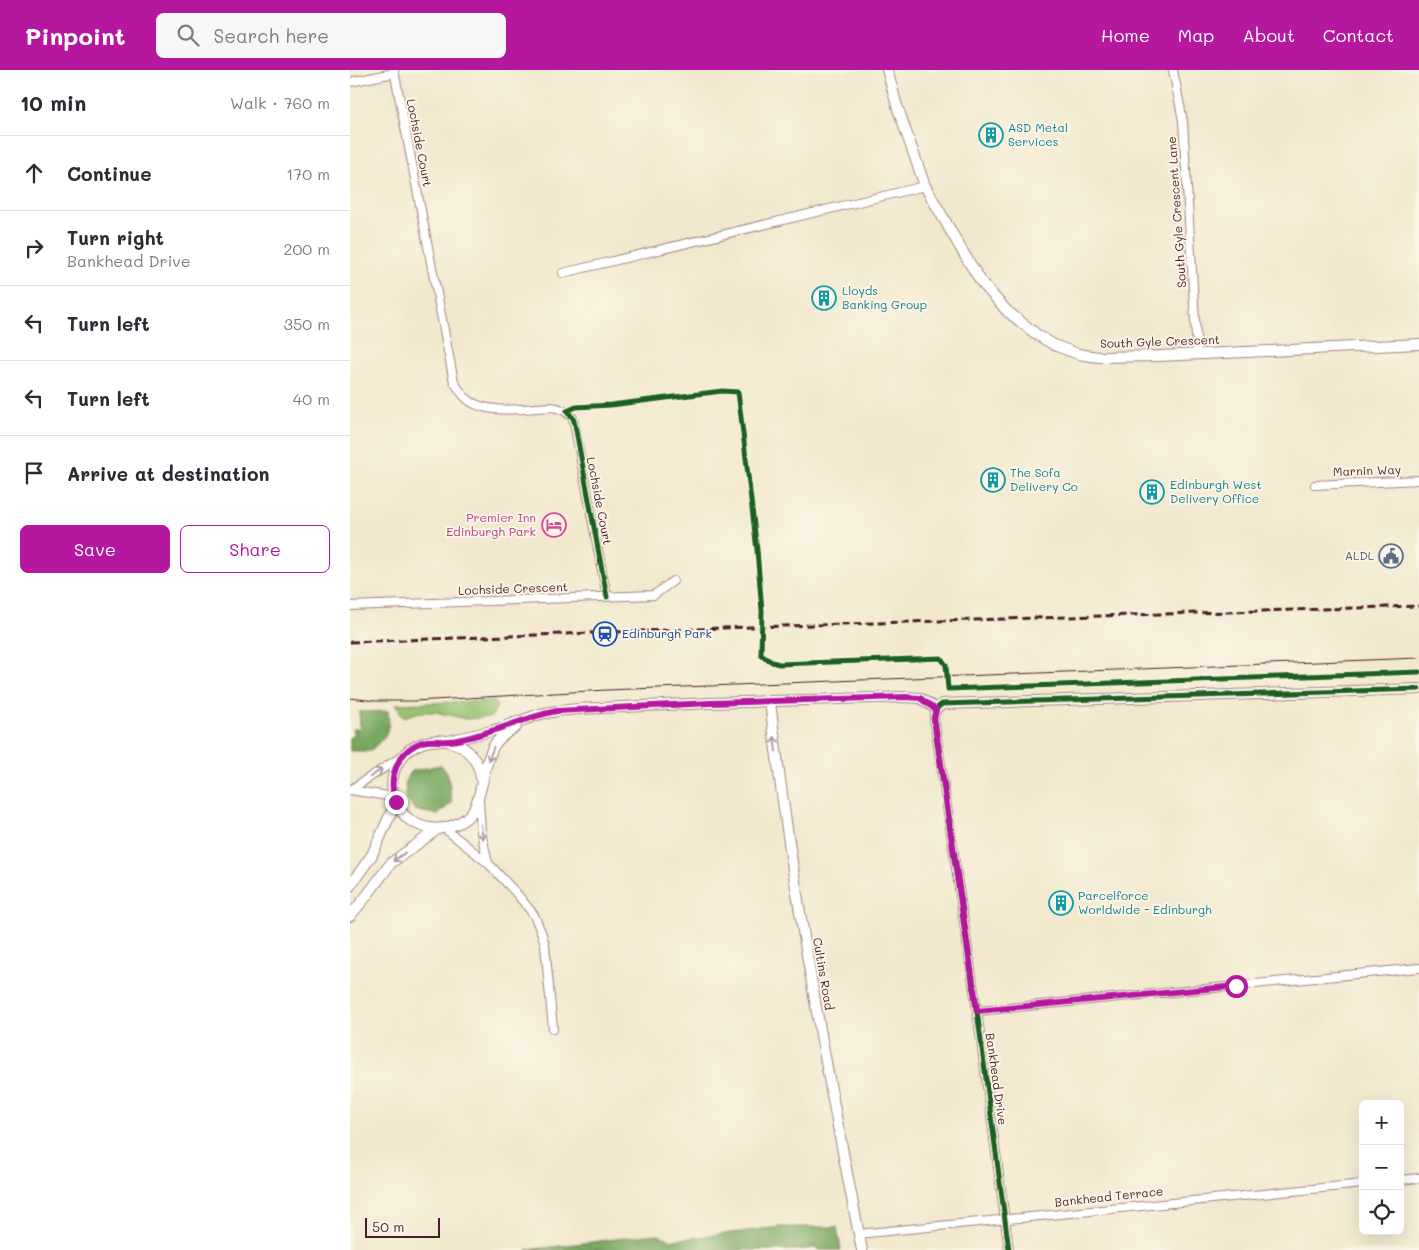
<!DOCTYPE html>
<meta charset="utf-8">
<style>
body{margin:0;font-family:Mali,sans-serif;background:#f7f7f7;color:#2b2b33}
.controls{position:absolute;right:15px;bottom:15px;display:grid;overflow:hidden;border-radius:8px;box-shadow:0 5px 20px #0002}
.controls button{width:45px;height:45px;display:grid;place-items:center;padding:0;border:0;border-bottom:1px solid #e1e1e2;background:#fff;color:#2b2b33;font:25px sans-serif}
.scale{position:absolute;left:15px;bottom:12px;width:75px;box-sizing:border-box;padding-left:5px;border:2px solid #4a1f2b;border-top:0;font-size:14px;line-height:18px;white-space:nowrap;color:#4a1f2b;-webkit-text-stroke:4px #fcf5e5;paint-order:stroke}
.stop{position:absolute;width:15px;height:15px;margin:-11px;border:4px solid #b5179e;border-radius:50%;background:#fff}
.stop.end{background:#b5179e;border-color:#fff;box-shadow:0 1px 5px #0008}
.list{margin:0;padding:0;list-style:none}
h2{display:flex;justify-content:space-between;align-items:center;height:65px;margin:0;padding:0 20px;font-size:21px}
h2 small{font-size:16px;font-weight:400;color:#7c7c81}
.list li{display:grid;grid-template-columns:32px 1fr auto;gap:15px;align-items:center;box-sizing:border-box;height:75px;padding:0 20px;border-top:1px solid #e1e1e2}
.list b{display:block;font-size:19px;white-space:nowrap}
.list p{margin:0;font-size:16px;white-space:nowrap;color:#7c7c81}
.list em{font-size:16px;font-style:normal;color:#7c7c81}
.actions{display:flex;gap:10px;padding:15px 20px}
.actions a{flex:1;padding:11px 0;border:1px solid #b5179e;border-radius:8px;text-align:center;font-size:18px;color:#b5179e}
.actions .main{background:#b5179e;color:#fff}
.icon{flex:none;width:28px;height:28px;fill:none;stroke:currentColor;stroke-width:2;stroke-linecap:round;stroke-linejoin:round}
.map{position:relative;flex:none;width:1069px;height:1180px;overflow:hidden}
header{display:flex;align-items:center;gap:30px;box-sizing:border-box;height:70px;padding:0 25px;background:#b5179e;color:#fff}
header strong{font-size:24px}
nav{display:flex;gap:28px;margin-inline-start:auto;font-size:18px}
.search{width:350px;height:45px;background:#f7f7f7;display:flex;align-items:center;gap:12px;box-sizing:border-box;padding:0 18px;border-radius:8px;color:#7c7c81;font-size:19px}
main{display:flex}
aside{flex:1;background:#fff}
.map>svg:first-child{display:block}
</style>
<header>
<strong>Pinpoint</strong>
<div class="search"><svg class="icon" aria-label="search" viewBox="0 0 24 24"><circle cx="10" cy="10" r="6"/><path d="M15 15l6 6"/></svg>Search here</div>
<nav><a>Home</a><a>Map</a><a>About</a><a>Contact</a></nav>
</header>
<main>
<aside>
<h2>10 min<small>Walk · 760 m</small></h2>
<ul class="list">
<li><svg class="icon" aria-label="ahead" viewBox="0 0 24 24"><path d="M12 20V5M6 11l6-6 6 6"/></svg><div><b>Continue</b></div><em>170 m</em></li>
<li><svg class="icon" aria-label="right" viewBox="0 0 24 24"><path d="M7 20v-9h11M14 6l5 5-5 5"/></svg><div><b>Turn right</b><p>Bankhead Drive</p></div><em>200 m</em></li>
<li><svg class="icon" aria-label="left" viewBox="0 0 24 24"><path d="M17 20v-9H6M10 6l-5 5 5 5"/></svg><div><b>Turn left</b></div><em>350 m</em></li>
<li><svg class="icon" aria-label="left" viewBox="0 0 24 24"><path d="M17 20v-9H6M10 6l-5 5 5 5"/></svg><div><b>Turn left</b></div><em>40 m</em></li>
<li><svg class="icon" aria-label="arrive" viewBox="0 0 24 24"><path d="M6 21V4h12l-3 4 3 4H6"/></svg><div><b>Arrive at destination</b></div></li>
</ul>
<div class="actions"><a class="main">Save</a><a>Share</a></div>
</aside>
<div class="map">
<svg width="1069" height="1180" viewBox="0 0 1069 1180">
<rect width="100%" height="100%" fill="#fcf5e5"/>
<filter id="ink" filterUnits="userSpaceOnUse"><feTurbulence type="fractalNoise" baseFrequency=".02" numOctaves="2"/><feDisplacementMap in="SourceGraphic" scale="10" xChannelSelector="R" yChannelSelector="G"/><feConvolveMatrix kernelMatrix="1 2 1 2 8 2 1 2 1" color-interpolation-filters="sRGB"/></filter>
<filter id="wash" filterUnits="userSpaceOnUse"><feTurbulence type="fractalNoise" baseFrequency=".0096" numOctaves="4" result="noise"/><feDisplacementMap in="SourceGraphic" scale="20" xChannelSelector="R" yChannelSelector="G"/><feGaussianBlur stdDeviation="1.12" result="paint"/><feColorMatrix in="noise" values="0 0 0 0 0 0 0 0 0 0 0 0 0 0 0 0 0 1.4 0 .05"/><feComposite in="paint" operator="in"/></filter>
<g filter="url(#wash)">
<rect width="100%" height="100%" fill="#f1e8cd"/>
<path fill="#95c16e" stroke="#70704c" d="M 144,631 L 147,636 L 141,647 L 116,649 L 86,642 L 70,642 L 53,647 L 46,634 Z"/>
<path fill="#78a761" stroke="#616346" d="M 38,641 C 41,663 36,666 20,681 L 0,681 L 0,667 L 3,667 L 3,659 L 10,659 L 9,642 Z
M 91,695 L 98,704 L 102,733 L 87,745 L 65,740 L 56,729 L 55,711 L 61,701 Z
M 429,1157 L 487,1157 L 491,1180 L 468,1180 L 464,1178 L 448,1180 L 177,1180 L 306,1164 L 323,1170 Z"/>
</g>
<g filter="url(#ink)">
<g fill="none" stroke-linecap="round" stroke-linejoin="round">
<g stroke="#9e847c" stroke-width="10">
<path id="minor" d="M 44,0 L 104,312 C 108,317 111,324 116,328 C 135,346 177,338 201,337 C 211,338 216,341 223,348 L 257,527
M 823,0 L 833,51 L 847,283
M 0,12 L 44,3
M 213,203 L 575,116
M 965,415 L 1069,410
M 0,536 L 304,525 L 323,511
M 586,639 L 584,648 L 627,941 L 659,1180
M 0,720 L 51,687
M 0,720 L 44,727
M 129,730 L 131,762 L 138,793
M 94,758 L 138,793 L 167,824 L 184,845 L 192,864 L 195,875 L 203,959
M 627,941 L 1069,898
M 1050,1110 L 1069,1108
M 508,1164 L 1013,1114"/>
</g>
<g stroke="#9e847c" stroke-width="12">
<path id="tertiary" d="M 537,0 L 547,36 L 575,116 L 614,184 L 632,213 L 657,241 L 686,264 L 704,275 L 728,284 L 748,287 L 809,286 L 1069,274
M 420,632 C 442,816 476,998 512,1180
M 98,671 L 142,661 L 190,644 L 207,641 L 229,639 L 360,633 L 556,627 L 570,628 L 586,639 L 592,634 L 1069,619
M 132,714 C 131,709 131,704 129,699 C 110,649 34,669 43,723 C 45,734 52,744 61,751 C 74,759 90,761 104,755 C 126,746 127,733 132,713 C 134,702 138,688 143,677 C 148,668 157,662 166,657
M 0,816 L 22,785 L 46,732
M 0,846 L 15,828 L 41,793 L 88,759"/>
</g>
<use href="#minor" stroke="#fff" stroke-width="8"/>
<use href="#tertiary" stroke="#fff" stroke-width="10"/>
<path stroke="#4a1f2b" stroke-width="1" d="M 0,628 L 26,631 L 65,631 L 257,620 L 1069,588"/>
<path stroke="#4a1f2b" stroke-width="3" stroke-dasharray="8 4" stroke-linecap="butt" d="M 0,572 L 400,557 L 1069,536"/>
<g stroke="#fcf5e5" stroke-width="8">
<path id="cycleway" d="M 257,527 L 225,355 L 223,348 L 217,341 L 226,337 L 261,335 L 372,321 L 388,322 L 407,480 L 412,541 L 411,585 L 422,592 L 429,594 L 591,588 L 596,595 L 598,619 L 1069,602
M 659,1180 L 627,941 L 584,648 L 586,639 L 592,634 L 1069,619"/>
</g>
<use href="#cycleway" stroke="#1b5e20" stroke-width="5"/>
</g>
<defs><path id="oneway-shaft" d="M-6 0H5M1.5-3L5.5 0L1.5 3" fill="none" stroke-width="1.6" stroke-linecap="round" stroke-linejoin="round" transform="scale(1.25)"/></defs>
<g stroke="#ae9aa0">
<use href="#oneway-shaft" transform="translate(425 674) rotate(-97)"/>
<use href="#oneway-shaft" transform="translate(141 684) rotate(110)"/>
<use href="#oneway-shaft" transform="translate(26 703) rotate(-33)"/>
<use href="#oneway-shaft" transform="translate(132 762) rotate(82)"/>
<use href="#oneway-shaft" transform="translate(49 787) rotate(144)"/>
</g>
</g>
<g fill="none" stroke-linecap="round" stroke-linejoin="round" filter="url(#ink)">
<path stroke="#b5179e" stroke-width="6" d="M 46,732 C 37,709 47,681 72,672 C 82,669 90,672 99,671 C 112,670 128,665 141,661 C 163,655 184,645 207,641 L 360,633 L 556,627 L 570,628 L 586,640 L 584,648 L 627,941 L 886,916"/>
</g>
<defs>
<g id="building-ring" transform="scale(1.25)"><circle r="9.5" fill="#fcf5e5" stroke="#0f9aa8" stroke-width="1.5"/><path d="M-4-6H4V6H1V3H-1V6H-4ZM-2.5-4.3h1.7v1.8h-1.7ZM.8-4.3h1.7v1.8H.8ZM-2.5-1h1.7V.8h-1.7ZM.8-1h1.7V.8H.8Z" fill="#0f9aa8"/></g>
<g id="hotel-ring" transform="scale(1.25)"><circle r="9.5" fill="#fcf5e5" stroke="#d1479c" stroke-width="1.5"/><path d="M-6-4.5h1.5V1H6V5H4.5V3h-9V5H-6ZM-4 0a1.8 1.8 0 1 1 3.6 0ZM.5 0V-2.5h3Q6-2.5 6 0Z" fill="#d1479c"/></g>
<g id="civic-ring" transform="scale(1.25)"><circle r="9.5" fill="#fcf5e5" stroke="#5c6f8a" stroke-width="1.5"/><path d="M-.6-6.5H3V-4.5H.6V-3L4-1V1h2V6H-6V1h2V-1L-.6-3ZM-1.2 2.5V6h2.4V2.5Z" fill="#5c6f8a"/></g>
<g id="station-ring" transform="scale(1.25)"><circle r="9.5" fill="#fcf5e5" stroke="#1a4fb4" stroke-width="1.5"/><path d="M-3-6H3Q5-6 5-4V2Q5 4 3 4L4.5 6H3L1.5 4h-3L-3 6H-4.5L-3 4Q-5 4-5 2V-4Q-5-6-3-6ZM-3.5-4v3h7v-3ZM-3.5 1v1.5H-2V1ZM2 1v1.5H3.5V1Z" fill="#1a4fb4"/></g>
</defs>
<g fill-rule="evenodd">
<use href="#building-ring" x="641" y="65"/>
<use href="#building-ring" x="474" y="228"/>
<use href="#building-ring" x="643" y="410"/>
<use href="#building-ring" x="802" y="422"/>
<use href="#hotel-ring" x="204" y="455"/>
<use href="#civic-ring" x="1041" y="486"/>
<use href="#station-ring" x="255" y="564"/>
<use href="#building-ring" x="711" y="833"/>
</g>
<g text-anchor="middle" stroke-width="4" stroke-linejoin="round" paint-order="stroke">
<g font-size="12" fill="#0d838f" stroke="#fcf5e5" text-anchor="start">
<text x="658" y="62">ASD Metal<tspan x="658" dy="14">Services</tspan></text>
<text x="492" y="225">Lloyds<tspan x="492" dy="14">Banking Group</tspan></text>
<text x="660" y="407">The Sofa<tspan x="660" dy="14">Delivery Co</tspan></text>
<text x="820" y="419">Edinburgh West<tspan x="820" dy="14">Delivery Office</tspan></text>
<text x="728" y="830">Parcelforce<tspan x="728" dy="14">Worldwide - Edinburgh</tspan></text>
</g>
<g font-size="12" fill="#4a1f2b" stroke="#fcf5e5">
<text transform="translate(69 73) rotate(79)" y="4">Lochside Court</text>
<text transform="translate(827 142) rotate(-94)" y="4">South Gyle Crescent Lane</text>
<text transform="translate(810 272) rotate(-2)" y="4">South Gyle Crescent</text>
<text transform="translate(1017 401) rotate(-2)" y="4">Marnin Way</text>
<text transform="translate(249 431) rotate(79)" y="4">Lochside Court</text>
<text transform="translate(163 519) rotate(-2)" y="4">Lochside Crescent</text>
<text transform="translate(473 904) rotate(80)" y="4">Cultins Road</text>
<text transform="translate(646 1009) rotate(82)" y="4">Bankhead Drive</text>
<text transform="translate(759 1127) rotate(-6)" y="4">Bankhead Terrace</text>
</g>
<g font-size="12" fill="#b23c85" stroke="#fcf5e5" text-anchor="end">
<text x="186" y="452">Premier Inn<tspan x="186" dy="14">Edinburgh Park</tspan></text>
</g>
<g font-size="12" fill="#4e5e75" stroke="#fcf5e5" text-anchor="end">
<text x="1024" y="490">ALDL</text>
</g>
<g font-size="12" fill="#164399" stroke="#fcf5e5" text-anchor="start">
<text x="272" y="568">Edinburgh Park</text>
</g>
</g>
</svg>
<div class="controls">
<button>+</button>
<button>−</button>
<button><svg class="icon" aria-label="locate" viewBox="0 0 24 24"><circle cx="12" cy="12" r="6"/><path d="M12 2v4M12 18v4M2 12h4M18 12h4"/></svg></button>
</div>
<div class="scale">50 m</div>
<div class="stop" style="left:886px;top:916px"></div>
<div class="stop end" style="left:46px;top:732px"></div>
</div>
</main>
